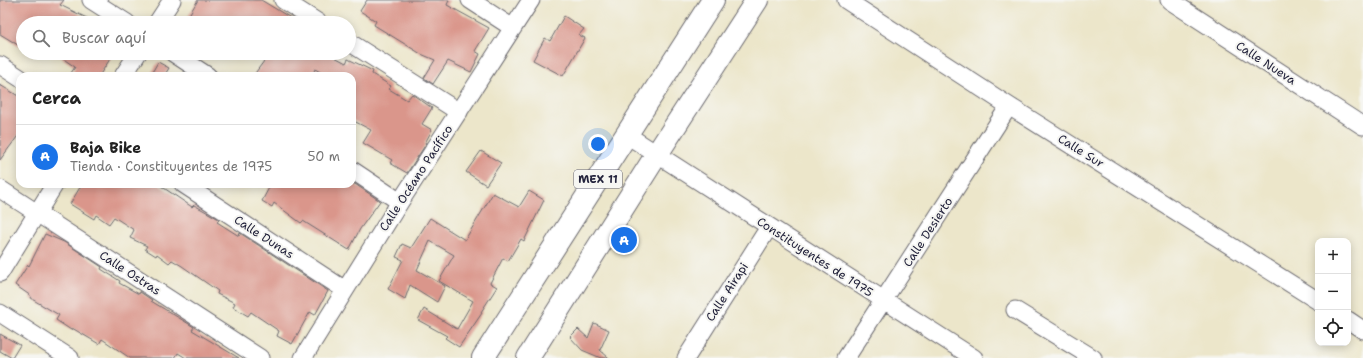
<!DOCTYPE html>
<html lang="es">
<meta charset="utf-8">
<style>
body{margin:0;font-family:"Shantell Sans",sans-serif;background:#f6f6f6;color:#222}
.controls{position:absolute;right:12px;bottom:12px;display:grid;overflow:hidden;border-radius:8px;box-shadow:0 2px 10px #0003}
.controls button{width:36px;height:36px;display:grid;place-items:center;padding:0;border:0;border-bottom:1px solid #e0e0e0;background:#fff;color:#222;font:20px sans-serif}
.you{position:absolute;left:598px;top:144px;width:14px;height:14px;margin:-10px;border:3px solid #fff;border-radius:50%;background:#1a73e8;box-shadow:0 0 0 6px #1a73e833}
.badge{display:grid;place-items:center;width:26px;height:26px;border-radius:50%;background:#1a73e8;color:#fff;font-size:13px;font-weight:700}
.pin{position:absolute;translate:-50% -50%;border:2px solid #fff;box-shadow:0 1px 4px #0006}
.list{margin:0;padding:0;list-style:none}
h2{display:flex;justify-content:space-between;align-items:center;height:52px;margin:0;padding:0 16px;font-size:17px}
h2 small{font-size:13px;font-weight:400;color:#767676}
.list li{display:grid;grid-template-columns:26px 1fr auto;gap:12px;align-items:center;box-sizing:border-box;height:64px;padding:0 16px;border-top:1px solid #e0e0e0}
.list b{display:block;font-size:15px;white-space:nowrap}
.list p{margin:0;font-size:13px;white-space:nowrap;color:#767676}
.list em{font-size:13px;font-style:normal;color:#767676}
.icon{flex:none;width:22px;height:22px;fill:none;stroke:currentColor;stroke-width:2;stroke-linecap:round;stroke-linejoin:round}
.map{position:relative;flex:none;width:1363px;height:358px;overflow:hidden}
.search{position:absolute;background:#fff;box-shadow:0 2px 10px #0003;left:16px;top:16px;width:340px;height:44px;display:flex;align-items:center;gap:10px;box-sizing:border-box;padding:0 14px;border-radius:22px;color:#767676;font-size:15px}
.panel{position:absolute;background:#fff;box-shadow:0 2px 10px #0003;left:16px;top:72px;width:340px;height:116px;border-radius:12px}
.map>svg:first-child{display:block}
</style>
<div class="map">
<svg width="1363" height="358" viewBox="0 0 1363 358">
<rect width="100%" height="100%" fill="#f6f6f2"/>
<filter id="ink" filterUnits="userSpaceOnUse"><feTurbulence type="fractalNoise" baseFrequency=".025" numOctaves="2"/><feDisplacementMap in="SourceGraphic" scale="8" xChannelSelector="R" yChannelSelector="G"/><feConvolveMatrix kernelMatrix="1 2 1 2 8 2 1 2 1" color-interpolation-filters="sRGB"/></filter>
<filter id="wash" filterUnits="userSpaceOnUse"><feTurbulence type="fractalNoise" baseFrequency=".012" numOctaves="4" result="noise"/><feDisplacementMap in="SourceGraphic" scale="16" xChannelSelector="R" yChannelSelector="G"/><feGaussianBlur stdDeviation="0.9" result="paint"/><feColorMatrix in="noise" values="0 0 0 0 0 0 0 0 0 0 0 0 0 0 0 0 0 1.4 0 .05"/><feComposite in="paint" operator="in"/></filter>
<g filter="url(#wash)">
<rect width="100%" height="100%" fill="#ece6ca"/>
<g id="blocks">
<path fill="#da968b" d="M 0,0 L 64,0 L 60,5 L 97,23 L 23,23 L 23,48 L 0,34 Z
M 198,0 L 261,0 L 299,23 L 184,23 Z
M 367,0 L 449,0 L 447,5 L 489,28 L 475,51 L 480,54 L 471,72 L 448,61 L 433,84 L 424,78 L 435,60 L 421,54 L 374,25 L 376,21 L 360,11 Z
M 564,16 L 584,29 L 579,35 L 585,38 L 563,76 L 533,60 L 545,38 L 550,41 Z
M 55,53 L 114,53 L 99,76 L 69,76 L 75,67 Z
M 270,53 L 331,53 L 331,55 L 346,63 L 348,59 L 373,71 L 372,74 L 391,86 L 389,89 L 407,100 L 412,94 L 432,108 L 422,124 L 432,130 L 425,143 L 426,144 L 407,173 L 390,163 L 392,160 L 363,143 L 371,130 L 352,120 L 352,76 L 327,76 L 315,69 L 312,76 L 253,76 Z
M 158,62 L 169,68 L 164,76 L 150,76 Z
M 0,85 L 20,97 L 20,133 L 0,160 Z
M 481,151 L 501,163 L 486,185 L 466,172 Z
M 82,184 L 158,184 L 192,207 L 194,205 L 219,219 L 217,222 L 239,236 L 240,233 L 328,291 L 315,315 L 310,312 L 292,344 L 277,336 L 279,331 L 251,312 L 248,316 L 233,307 L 235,303 L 217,294 L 218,291 L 182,266 L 172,260 L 169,263 L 157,254 L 156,256 L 145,249 L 147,246 L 130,238 L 134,230 L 114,217 L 109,224 L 96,215 L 94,219 L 70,204 Z
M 271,184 L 355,184 L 380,201 L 360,229 L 349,250 L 303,221 L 301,223 L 274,203 L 272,207 L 262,201 Z
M 529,191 L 544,200 L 524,241 L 521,239 L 508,261 L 503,258 L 490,283 L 497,287 L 481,312 L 482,313 L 459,347 L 445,338 L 447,336 L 418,320 L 424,309 L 457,329 L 473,301 L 439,281 L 454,255 L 430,241 L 417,270 L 445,286 L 437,302 L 410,285 L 405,299 L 388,289 L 403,260 L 396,257 L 402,244 L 411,248 L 430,218 L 465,240 L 493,193 L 519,207 Z
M 45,234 L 64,242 L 102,267 L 101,269 L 120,281 L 119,283 L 139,294 L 140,292 L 152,300 L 151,301 L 194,327 L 192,330 L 239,358 L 186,358 L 178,353 L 175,358 L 130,358 L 102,339 L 99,344 L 72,328 L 71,330 L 56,320 L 59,315 L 30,298 L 31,296 L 15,285 L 28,265 L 29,266 Z
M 594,323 L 609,330 L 600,350 L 609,358 L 601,358 L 582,350 L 570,337 L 578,329 L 588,338 Z
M 0,334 L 20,345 L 12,358 L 0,351 Z"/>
</g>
</g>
<g filter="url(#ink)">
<use href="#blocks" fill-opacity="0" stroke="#69676d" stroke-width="1"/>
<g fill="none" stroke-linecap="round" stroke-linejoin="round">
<g stroke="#69676d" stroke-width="19">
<path id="minor" d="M 91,0 L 127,23
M 283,0 L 319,23
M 470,0 L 513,28
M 846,0 L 1009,106 L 1318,301
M 1169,0 L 1363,126
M 157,23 L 172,0
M 349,42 L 459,112
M 173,53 L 208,76
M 0,65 L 20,78
M 123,76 L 138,53
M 627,135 L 974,358
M 352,170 L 400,202
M 183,184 L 345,290
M 0,189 L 260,358
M 0,273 L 55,184
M 1015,310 L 1093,358
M 0,313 L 70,358
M 1348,320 L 1363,330
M 303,358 L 400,202 L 531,0
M 686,358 L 769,227
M 846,358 L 1009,106"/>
</g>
<g stroke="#69676d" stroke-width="24">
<path id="primary" d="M 483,358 L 713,0
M 528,358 L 657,154 L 757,0"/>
</g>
<use href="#minor" stroke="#fff" stroke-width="17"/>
<use href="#primary" stroke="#fff" stroke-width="22"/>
</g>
</g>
<g text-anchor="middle" stroke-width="4" stroke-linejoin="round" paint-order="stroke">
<rect fill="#f6f6f2" stroke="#626272" stroke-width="1" x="574" y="170" width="48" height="18" rx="3"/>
<g font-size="11" font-weight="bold" fill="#22223b">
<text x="598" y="183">MEX 11</text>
</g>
<g font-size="12" fill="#22223b" stroke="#f6f6f2">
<text transform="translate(1266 63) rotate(33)" y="4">Calle Nueva</text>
<text transform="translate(1081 151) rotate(32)" y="4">Calle Sur</text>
<text transform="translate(416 178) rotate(-57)" y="4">Calle Océano Pacífico</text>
<text transform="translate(928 232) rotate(-57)" y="4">Calle Desierto</text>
<text transform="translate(264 237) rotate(33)" y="4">Calle Dunas</text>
<text transform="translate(815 257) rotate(33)" y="4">Constituyentes de 1975</text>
<text transform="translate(130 273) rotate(33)" y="4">Calle Ostras</text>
<text transform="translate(727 292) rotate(-57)" y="4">Calle Airapi</text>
</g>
</g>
</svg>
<div class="controls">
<button>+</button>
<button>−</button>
<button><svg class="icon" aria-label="locate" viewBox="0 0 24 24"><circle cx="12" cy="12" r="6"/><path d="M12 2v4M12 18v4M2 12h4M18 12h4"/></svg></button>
</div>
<div class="you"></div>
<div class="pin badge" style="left:624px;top:240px">A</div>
<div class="search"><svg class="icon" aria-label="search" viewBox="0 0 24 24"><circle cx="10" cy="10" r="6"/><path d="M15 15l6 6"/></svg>Buscar aquí</div>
<section class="panel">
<h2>Cerca<small></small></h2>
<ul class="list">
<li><span class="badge">A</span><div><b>Baja Bike</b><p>Tienda · Constituyentes de 1975</p></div><em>50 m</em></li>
</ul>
</section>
</div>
